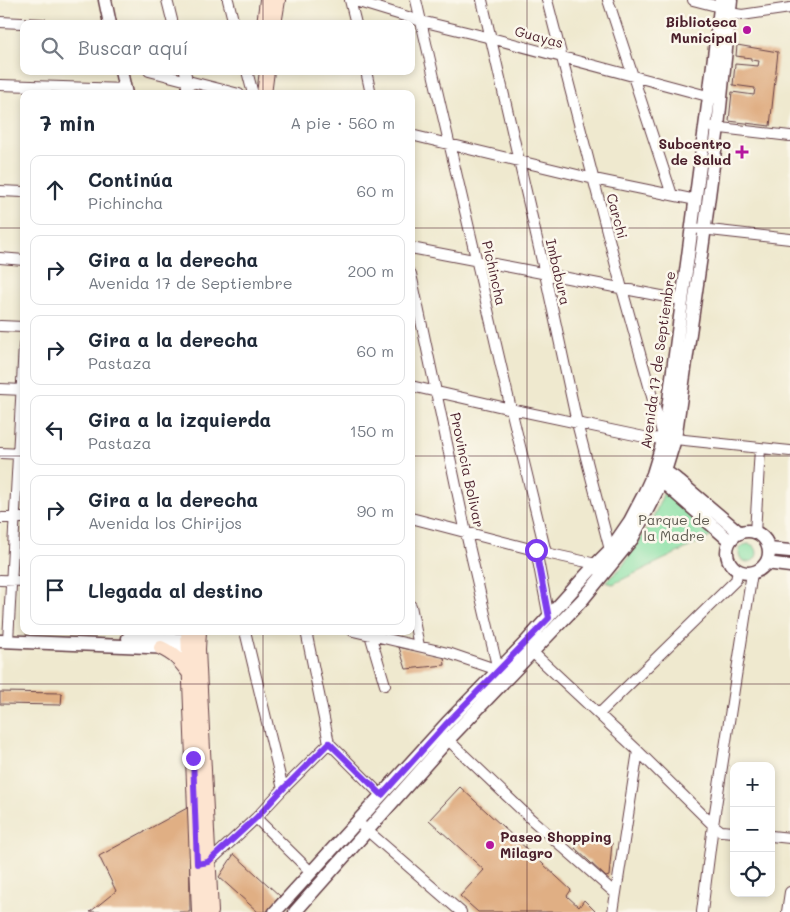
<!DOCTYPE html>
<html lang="es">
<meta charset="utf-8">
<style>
body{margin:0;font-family:Mali,sans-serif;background:#f6f6f7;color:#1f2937}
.controls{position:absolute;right:15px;bottom:15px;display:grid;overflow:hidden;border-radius:10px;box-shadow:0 2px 8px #0003}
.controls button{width:45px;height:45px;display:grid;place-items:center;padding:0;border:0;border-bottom:1px solid #e0e1e3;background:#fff;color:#1f2937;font:25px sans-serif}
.stop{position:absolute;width:15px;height:15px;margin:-11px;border:4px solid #7c3aed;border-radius:50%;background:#fff}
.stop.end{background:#7c3aed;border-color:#fff;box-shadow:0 1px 5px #0008}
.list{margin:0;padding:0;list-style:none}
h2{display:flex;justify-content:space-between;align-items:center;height:65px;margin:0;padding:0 20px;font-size:21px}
h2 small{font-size:16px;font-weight:400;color:#747a83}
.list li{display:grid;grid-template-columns:32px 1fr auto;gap:15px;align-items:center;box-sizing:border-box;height:70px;margin:0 10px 10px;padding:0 10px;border:1px solid #e0e1e3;border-radius:10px}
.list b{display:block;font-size:19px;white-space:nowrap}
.list p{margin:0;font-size:16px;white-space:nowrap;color:#747a83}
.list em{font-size:16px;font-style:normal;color:#747a83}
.icon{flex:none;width:28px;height:28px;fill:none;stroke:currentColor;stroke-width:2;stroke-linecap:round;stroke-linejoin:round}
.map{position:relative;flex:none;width:790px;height:912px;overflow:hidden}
.search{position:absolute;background:#fff;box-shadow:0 2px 8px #0003;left:20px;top:20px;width:395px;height:55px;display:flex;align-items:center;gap:12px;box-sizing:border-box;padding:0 18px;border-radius:10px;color:#747a83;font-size:19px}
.panel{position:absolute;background:#fff;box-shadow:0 2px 8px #0003;left:20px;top:90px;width:395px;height:545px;border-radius:10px}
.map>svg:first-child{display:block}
</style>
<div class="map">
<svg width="790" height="912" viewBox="0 0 790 912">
<rect width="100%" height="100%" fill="#fbf7ec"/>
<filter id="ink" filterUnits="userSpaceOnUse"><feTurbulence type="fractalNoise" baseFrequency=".02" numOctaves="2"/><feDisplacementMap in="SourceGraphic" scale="10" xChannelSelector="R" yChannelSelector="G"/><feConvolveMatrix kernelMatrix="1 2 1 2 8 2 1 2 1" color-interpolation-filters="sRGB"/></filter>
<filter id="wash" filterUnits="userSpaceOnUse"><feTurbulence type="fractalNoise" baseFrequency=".0096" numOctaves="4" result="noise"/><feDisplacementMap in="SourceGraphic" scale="20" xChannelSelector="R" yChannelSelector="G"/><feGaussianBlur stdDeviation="1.12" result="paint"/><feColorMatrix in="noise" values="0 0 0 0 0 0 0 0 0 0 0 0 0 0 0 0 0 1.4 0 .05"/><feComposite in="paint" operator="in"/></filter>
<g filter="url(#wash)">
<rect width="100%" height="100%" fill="#efe9cf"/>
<path fill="#88e0a4" stroke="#698068" d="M 665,490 L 716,534 L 613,584 L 605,582 L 621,568 L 642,537 L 651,523 Z
M739 553a9 9 0 1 1 18 0a9 9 0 1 1-18 0Z"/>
<g id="blocks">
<path fill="#e0af84" d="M 737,45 L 778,52 L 770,126 L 729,121 L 732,92 L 754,95 L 755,88 L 733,85 L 735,64 L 758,66 L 759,61 L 751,60 L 751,58 L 736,56 Z
M 399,647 L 444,657 L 445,665 L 406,669 Z
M 0,692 L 62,693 L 61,705 L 0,704 Z
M 460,787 L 571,890 L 567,896 L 579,907 L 584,900 L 596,912 L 478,912 L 460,896 L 484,870 L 429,820 Z
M 189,807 L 190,912 L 90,912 L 116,891 L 99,856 Z
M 585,837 L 612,843 L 609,876 L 606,877 L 575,848 Z
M 234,854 L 280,896 L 266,912 L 258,912 L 219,877 Z"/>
</g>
</g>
<g filter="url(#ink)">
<use href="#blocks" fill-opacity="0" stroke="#633d44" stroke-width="1"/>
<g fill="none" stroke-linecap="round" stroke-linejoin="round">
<g stroke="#633d44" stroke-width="12">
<path id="minor" d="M 167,0 L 173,24
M 228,0 L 234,24
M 350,0 L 356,24
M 352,0 L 421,21 L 491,38 L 715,98
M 416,0 L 511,409 L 546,553
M 482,0 L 545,274 L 577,423 L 610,550
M 547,0 L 622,289 L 663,436
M 608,0 L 672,195
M 693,0 L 720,7
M 730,13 L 742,15 L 790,8
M 0,22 L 43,24
M 149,71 L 239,94
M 185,71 L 187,80 L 187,94
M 247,71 L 253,94
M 366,71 L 371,94
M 0,85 L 125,89
M 712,127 L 790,136
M 411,135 L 594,179 L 696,200
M 0,191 L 24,192
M 692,228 L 790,239
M 411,248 L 682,300
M 0,258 L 24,260
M 411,274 L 466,533 L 498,670
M 0,326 L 24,327
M 411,386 L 511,409 L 649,438 L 675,439 L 790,451
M 0,389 L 24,390
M 0,453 L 23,454
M 0,518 L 24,518
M 411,518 L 546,553 L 596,564 L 598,570
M 755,533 L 760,448
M 536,550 L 549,618
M 0,580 L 24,581
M 411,606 L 419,646
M 245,631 L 283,789
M 306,631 L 329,743
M 353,631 L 448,653 L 498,670
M 369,631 L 385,685
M 8,641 L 24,345
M 528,648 L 638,751 L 713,825 L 721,831 L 734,832
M 599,714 L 736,580 L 738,571
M 443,735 L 531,819 L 615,893
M 256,818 L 311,872
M 362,826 L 461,912
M 771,836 L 790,838
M 205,863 L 208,863 L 256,818 L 283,789 L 329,743 L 381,795
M 613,912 L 638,751
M 702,912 L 713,825 L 752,573
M 787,912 L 790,892"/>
</g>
<g stroke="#633d44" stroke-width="15">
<path id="tertiary" d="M 105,0 L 110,24
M 121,71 L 126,94
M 660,468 L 675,478 L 740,533
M 657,477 L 730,541
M727 552a21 21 0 1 1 42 0a21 21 0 1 1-42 0Z
M 769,549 L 790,551
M 766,563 L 790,566
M 128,638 L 198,640
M 0,641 L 197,649
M 275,912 L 447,723 L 524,644 L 596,564 L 610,550 L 630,521 L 643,496 L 653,474 L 664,438 L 709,97 L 721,0
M 295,912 L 445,743 L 583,599 L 632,539 L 662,481 L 675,439 L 703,242 L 718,127 L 731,0"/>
</g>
<g stroke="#633d44" stroke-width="16">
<path id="secondary" d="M 264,24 L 267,0
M 274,24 L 278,0
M 264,94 L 267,71
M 188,631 L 199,912
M 199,631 L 198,649 L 211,912
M 161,648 C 176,655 180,661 190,674"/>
</g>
<use href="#minor" stroke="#fff" stroke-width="10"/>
<use href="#tertiary" stroke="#fff" stroke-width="12"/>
<use href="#secondary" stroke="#fde4d0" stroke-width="14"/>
</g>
</g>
<g fill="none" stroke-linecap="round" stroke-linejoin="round" filter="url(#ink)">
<path stroke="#7c3aed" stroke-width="6" d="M 193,758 L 197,864 L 208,862 L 256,818 L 283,789 L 329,743 L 382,795 L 447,723 L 549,618 L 536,550"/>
</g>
<path fill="none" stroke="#4a1f2b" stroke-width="1" stroke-opacity="0.55" d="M 263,0 L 263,24M 527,0 L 527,912M 263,71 L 263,94M 0,228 L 24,228M 411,228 L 790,228M 0,456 L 24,456M 411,456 L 790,456M 263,631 L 263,912M 0,684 L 790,684"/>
<g fill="#b5179e" stroke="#fbf7ec" stroke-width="2">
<circle cx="747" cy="30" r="5"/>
<path d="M739.5 144.5h5v5h5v5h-5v5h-5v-5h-5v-5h5z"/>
<circle cx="490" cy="845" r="5"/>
</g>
<g text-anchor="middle" stroke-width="5" stroke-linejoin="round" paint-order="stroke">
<g font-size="14" font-weight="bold" fill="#4a1f2b" stroke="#fbf7ec" text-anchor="end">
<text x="737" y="27">Biblioteca<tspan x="737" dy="16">Municipal</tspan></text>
<text x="731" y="149">Subcentro<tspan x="731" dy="16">de Salud</tspan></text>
<text x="500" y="842" text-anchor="start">Paseo Shopping<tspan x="500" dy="16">Milagro</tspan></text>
</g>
<g font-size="14" fill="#4a1f2b" stroke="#fbf7ec">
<text transform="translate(539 37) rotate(15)" y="5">Guayas</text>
<text transform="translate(617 216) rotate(75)" y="5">Carchi</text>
<text transform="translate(558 272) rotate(77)" y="5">Imbabura</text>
<text transform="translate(494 273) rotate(77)" y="5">Pichincha</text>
<text transform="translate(658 360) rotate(-82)" y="5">Avenida 17 de Septiembre</text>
<text transform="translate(467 470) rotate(78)" y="5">Provincia Bolivar</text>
</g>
<g font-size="14" fill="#5d594f" stroke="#fbf7ec">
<text x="674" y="525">Parque de<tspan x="674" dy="16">la Madre</tspan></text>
</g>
</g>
</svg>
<div class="controls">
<button>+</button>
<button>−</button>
<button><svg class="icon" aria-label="locate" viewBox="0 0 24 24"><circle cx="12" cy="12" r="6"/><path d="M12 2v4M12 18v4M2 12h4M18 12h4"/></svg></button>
</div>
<div class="stop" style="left:536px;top:550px"></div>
<div class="stop end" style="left:193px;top:758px"></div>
<div class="search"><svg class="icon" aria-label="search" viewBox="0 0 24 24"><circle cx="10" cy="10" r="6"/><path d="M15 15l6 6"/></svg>Buscar aquí</div>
<section class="panel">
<h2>7 min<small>A pie · 560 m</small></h2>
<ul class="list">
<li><svg class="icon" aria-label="ahead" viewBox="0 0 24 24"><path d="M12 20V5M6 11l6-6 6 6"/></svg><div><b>Continúa</b><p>Pichincha</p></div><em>60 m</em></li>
<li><svg class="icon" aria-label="right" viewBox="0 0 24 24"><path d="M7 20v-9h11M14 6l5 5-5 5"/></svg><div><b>Gira a la derecha</b><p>Avenida 17 de Septiembre</p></div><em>200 m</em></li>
<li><svg class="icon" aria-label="right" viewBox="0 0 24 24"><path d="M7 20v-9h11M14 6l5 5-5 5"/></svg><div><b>Gira a la derecha</b><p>Pastaza</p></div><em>60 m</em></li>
<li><svg class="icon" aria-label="left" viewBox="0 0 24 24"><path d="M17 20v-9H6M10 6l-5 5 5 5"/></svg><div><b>Gira a la izquierda</b><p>Pastaza</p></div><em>150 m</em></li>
<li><svg class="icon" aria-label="right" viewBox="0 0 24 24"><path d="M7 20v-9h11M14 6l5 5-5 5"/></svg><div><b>Gira a la derecha</b><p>Avenida los Chirijos</p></div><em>90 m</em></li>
<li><svg class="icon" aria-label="arrive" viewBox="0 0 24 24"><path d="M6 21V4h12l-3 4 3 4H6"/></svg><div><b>Llegada al destino</b></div></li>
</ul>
</section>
</div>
